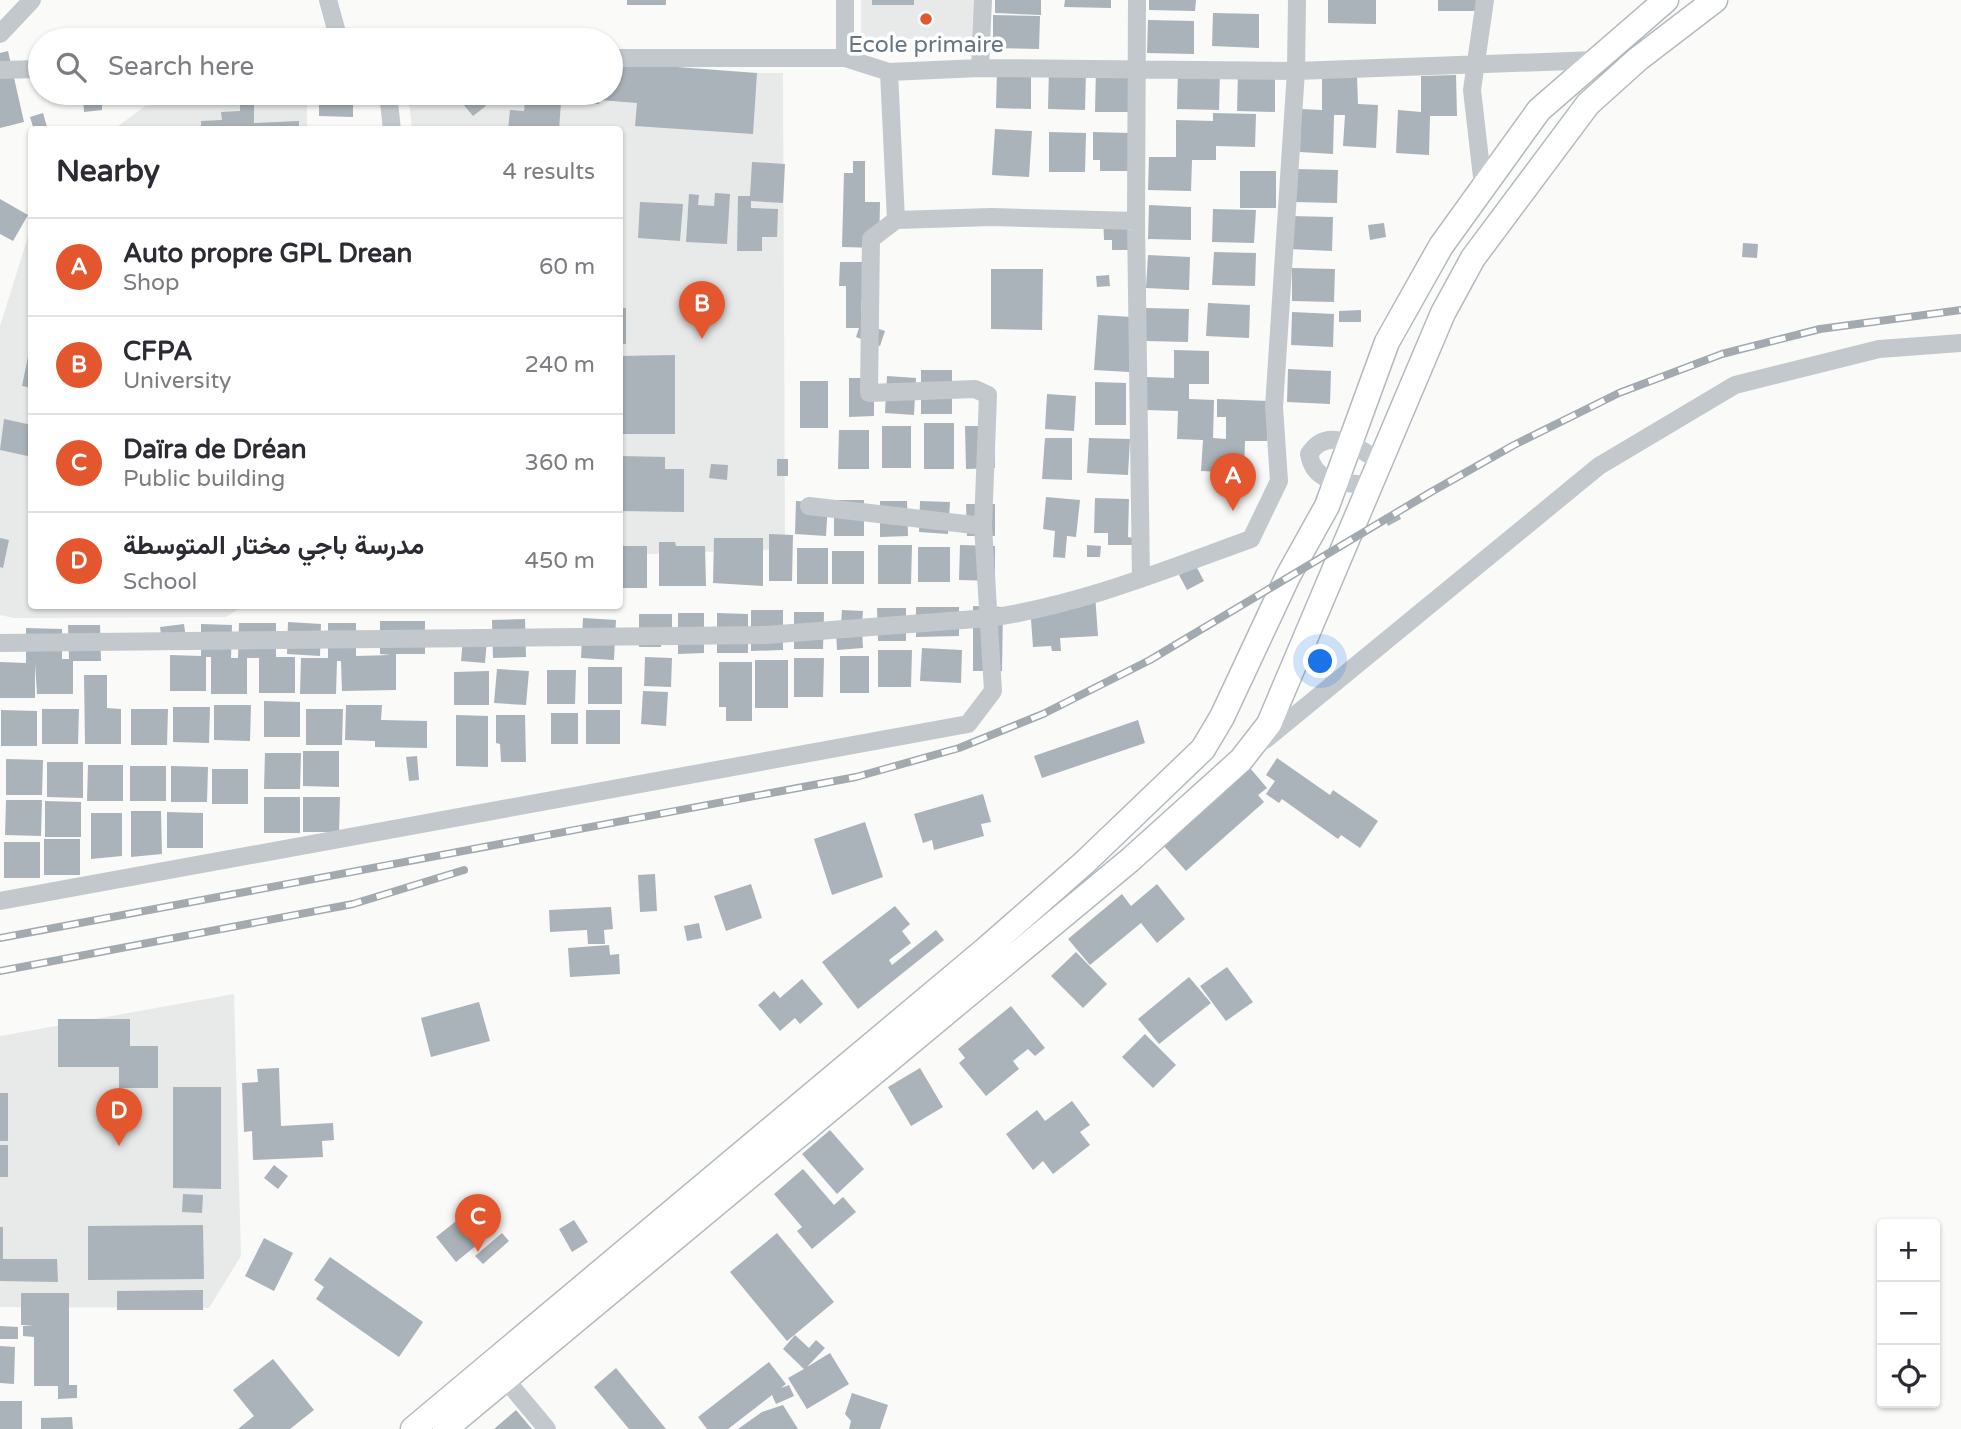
<!DOCTYPE html>
<meta charset="utf-8">
<style>
body{margin:0;font-family:"Varela Round",Vazirmatn,sans-serif;background:#f7f7f7;color:#2b2b33}
.controls{position:absolute;right:21px;bottom:21px;display:grid;overflow:hidden;border-radius:7px;box-shadow:0 2px 5px #0004}
.controls button{width:63px;height:63px;display:grid;place-items:center;padding:0;border:0;border-bottom:2px solid #e1e1e2;background:#fff;color:#2b2b33;font:35px sans-serif}
.you{position:absolute;left:1321px;top:662px;width:24px;height:24px;margin:-18px;border:5px solid #fff;border-radius:50%;background:#1a73e8;box-shadow:0 0 0 10px #1a73e833}
.badge{display:grid;place-items:center;width:46px;height:46px;border-radius:50%;background:#e4572e;color:#fff;font-size:23px;font-weight:700}
.pin{position:absolute;translate:-50% -58px;filter:drop-shadow(0 2px 4px #0008)}
.pin::after{content:'';position:absolute;top:37px;width:24px;height:21px;background:inherit;clip-path:polygon(0 0,100% 0,50% 100%)}
.list{margin:0;padding:0;list-style:none}
h2{display:flex;justify-content:space-between;align-items:center;height:91px;margin:0;padding:0 28px;font-size:30px}
h2 small{font-size:23px;font-weight:400;color:#7c7c81}
.list li{display:grid;grid-template-columns:46px 1fr auto;gap:21px;align-items:center;box-sizing:border-box;height:98px;padding:0 28px;border-top:2px solid #e1e1e2}
.list b{display:block;font-size:26px;white-space:nowrap}
.list p{margin:0;font-size:23px;white-space:nowrap;color:#7c7c81}
.list em{font-size:23px;font-style:normal;color:#7c7c81}
.icon{flex:none;width:38px;height:38px;fill:none;stroke:currentColor;stroke-width:2;stroke-linecap:round;stroke-linejoin:round}
.map{position:relative;flex:none;width:1961px;height:1429px;overflow:hidden}
.search{position:absolute;background:#fff;box-shadow:0 2px 5px #0004;left:28px;top:28px;width:595px;height:77px;display:flex;align-items:center;gap:18px;box-sizing:border-box;padding:0 24px;border-radius:38px;color:#7c7c81;font-size:26px}
.panel{position:absolute;background:#fff;box-shadow:0 2px 5px #0004;left:28px;top:126px;width:595px;height:483px;border-radius:7px}
.map>svg:first-child{display:block}
</style>
<div class="map">
<svg width="1961" height="1429" viewBox="0 0 1961 1429">
<rect width="100%" height="100%" fill="#fafaf8"/>
<path fill="#e8e9e9" d="M 861,0 L 990,0 L 990,39 L 861,39 Z
M 611,73 L 783,73 L 785,549 L 620,555 L 620,130 L 412,129 L 408,93 L 611,93 Z
M 291,93 L 307,93 L 307,129 L 113,130 L 145,106 Z
M 31,227 L 32,606 L 243,606 L 226,617 L 14,618 L 0,615 L 0,326 Z
M 234,994 L 241,1256 L 209,1308 L 0,1307 L 0,1036 Z"/>
<path fill="#aab3b9" d="M 627,0 L 666,0 L 666,5 L 627,5 Z
M 872,0 L 914,0 L 914,5 L 872,5 Z
M 995,0 L 1041,0 L 1041,15 L 995,13 Z
M 1065,0 L 1111,0 L 1111,8 L 1064,7 Z
M 1149,0 L 1196,0 L 1195,11 L 1149,10 Z
M 1328,0 L 1376,0 L 1376,24 L 1328,23 Z
M 1438,0 L 1476,0 L 1476,11 L 1438,11 Z
M 1213,13 L 1259,14 L 1259,48 L 1212,46 Z
M 993,15 L 1040,16 L 1039,49 L 993,48 Z
M 1148,20 L 1194,21 L 1194,54 L 1147,53 Z
M 8,51 L 24,122 L 0,128 L 0,53 Z
M 611,58 L 637,64 L 757,73 L 753,134 L 635,126 L 637,103 L 600,100 L 599,104 L 561,102 L 559,130 L 508,130 L 510,110 L 524,111 L 526,93 L 611,93 Z
M 1096,67 L 1136,68 L 1133,112 L 1095,112 Z
M 1049,68 L 1086,69 L 1085,110 L 1048,109 Z
M 997,69 L 1031,70 L 1031,109 L 996,108 Z
M 1178,69 L 1220,69 L 1219,110 L 1177,109 Z
M 1238,71 L 1275,72 L 1275,112 L 1237,111 Z
M 1456,75 L 1457,116 L 1430,116 L 1429,155 L 1396,153 L 1398,110 L 1421,112 L 1421,76 Z
M 1322,76 L 1357,76 L 1358,104 L 1378,105 L 1376,148 L 1343,146 L 1345,115 L 1334,115 L 1333,154 L 1300,152 L 1301,109 L 1322,110 Z
M 83,93 L 116,93 L 116,102 L 102,103 L 102,110 L 84,112 Z
M 319,93 L 353,93 L 353,117 L 319,116 Z
M 360,93 L 380,93 L 379,105 L 359,103 Z
M 477,93 L 486,106 L 473,116 L 463,104 Z
M 254,103 L 254,123 L 299,121 L 299,130 L 201,130 L 201,121 L 222,120 L 221,112 L 240,111 L 240,104 Z
M 43,113 L 47,127 L 34,130 L 30,117 Z
M 1213,113 L 1256,114 L 1255,147 L 1216,146 L 1216,160 L 1192,160 L 1191,191 L 1148,190 L 1149,157 L 1176,157 L 1176,120 L 1213,121 Z
M 995,129 L 1032,131 L 1029,177 L 992,175 Z
M 1049,132 L 1086,133 L 1085,172 L 1049,172 Z
M 1093,132 L 1130,133 L 1130,171 L 1100,171 L 1100,160 L 1093,160 Z
M 853,161 L 865,161 L 865,202 L 880,202 L 879,248 L 842,247 L 844,173 L 853,173 Z
M 752,162 L 785,164 L 783,203 L 751,201 L 751,208 L 778,209 L 777,237 L 762,237 L 762,251 L 737,251 L 738,196 L 750,196 Z
M 1295,169 L 1338,170 L 1337,203 L 1294,202 Z
M 1240,171 L 1276,171 L 1276,208 L 1240,208 Z
M 715,193 L 730,194 L 727,244 L 686,242 L 689,194 L 699,195 L 698,205 L 714,206 Z
M 0,199 L 28,215 L 13,241 L 0,234 Z
M 640,202 L 683,204 L 680,241 L 638,238 Z
M 1149,205 L 1191,207 L 1191,240 L 1148,239 Z
M 1213,209 L 1256,210 L 1254,243 L 1212,242 Z
M 1103,215 L 1128,215 L 1128,250 L 1112,250 L 1112,240 L 1104,240 Z
M 1291,216 L 1333,217 L 1332,251 L 1289,249 Z
M 1384,223 L 1386,237 L 1370,240 L 1368,225 Z
M 1743,243 L 1758,244 L 1757,258 L 1742,257 Z
M 1214,252 L 1256,253 L 1255,286 L 1212,285 Z
M 1148,255 L 1190,257 L 1189,290 L 1146,288 Z
M 840,262 L 870,262 L 877,302 L 861,302 L 861,323 L 885,331 L 880,346 L 856,337 L 859,328 L 846,328 L 846,286 L 839,286 Z
M 1292,268 L 1335,269 L 1334,302 L 1292,301 Z
M 991,269 L 1043,269 L 1042,330 L 991,329 Z
M 1109,275 L 1110,286 L 1097,287 L 1096,276 Z
M 1208,303 L 1250,305 L 1249,338 L 1206,336 Z
M 620,308 L 626,308 L 626,344 L 620,344 Z
M 1146,308 L 1189,309 L 1188,342 L 1145,341 Z
M 1361,310 L 1361,322 L 1339,322 L 1339,311 Z
M 1292,312 L 1334,314 L 1333,347 L 1291,345 Z
M 1098,315 L 1133,317 L 1129,372 L 1094,370 Z
M 30,347 L 32,347 L 32,388 L 22,386 Z
M 1174,350 L 1209,351 L 1209,384 L 1189,384 L 1189,399 L 1214,400 L 1213,438 L 1226,439 L 1226,417 L 1217,417 L 1217,399 L 1268,401 L 1267,441 L 1245,441 L 1244,473 L 1201,471 L 1203,440 L 1177,439 L 1178,411 L 1146,410 L 1147,377 L 1174,378 Z
M 675,355 L 675,434 L 620,434 L 620,356 Z
M 1288,369 L 1331,371 L 1330,404 L 1287,402 Z
M 921,370 L 952,370 L 952,414 L 921,414 Z
M 887,376 L 916,378 L 914,415 L 885,413 Z
M 849,378 L 874,378 L 874,416 L 849,417 Z
M 800,381 L 828,381 L 828,428 L 800,428 Z
M 1095,382 L 1126,383 L 1126,425 L 1095,425 Z
M 1047,394 L 1076,396 L 1074,431 L 1045,429 Z
M 4,419 L 32,425 L 32,457 L 0,450 Z
M 924,423 L 954,423 L 954,469 L 924,469 Z
M 882,426 L 911,426 L 911,468 L 882,468 Z
M 965,426 L 994,426 L 995,468 L 966,469 Z
M 839,430 L 869,430 L 869,469 L 838,469 Z
M 1045,438 L 1072,438 L 1072,480 L 1042,479 Z
M 1089,438 L 1130,439 L 1128,475 L 1087,473 Z
M 620,456 L 665,457 L 665,469 L 684,469 L 684,512 L 620,511 Z
M 777,459 L 788,459 L 788,476 L 777,476 Z
M 711,464 L 728,465 L 727,480 L 709,478 Z
M 1046,497 L 1080,500 L 1076,537 L 1067,536 L 1065,558 L 1053,557 L 1055,531 L 1043,529 Z
M 1095,498 L 1129,499 L 1128,537 L 1134,538 L 1134,545 L 1108,545 L 1108,533 L 1094,533 Z
M 834,500 L 864,500 L 864,536 L 834,536 Z
M 796,501 L 828,503 L 826,536 L 795,534 Z
M 880,501 L 907,501 L 908,536 L 880,537 Z
M 920,501 L 950,502 L 948,534 L 919,532 Z
M 966,504 L 995,504 L 995,536 L 967,536 Z
M 1397,510 L 1401,519 L 1388,526 L 1384,516 Z
M 769,534 L 793,535 L 792,581 L 769,581 Z
M 0,538 L 9,540 L 3,568 L 0,567 Z
M 714,538 L 763,538 L 763,586 L 713,583 Z
M 659,542 L 675,542 L 676,546 L 705,546 L 706,586 L 659,586 Z
M 878,545 L 912,545 L 911,584 L 878,584 Z
M 960,545 L 995,546 L 995,581 L 959,580 Z
M 1087,545 L 1101,546 L 1100,557 L 1087,557 Z
M 620,546 L 647,546 L 647,588 L 620,588 Z
M 918,547 L 950,547 L 950,582 L 918,582 Z
M 797,548 L 828,548 L 828,584 L 797,584 Z
M 832,551 L 864,551 L 864,584 L 832,584 Z
M 1196,566 L 1204,581 L 1187,590 L 1179,575 Z
M 1095,594 L 1098,636 L 1060,638 L 1061,651 L 1052,651 L 1051,646 L 1033,647 L 1030,606 L 1048,605 L 1048,597 Z
M 973,606 L 1003,607 L 1002,671 L 973,671 Z
M 916,607 L 959,607 L 959,636 L 916,637 Z
M 877,608 L 906,608 L 906,641 L 878,641 Z
M 751,610 L 783,610 L 783,650 L 751,651 Z
M 842,610 L 863,611 L 862,625 L 841,624 Z
M 794,612 L 824,612 L 823,649 L 794,649 Z
M 678,613 L 704,613 L 704,653 L 678,654 Z
M 717,613 L 748,614 L 748,653 L 717,653 Z
M 639,614 L 672,614 L 672,628 L 661,628 L 661,647 L 639,647 Z
M 583,618 L 616,620 L 614,660 L 581,658 Z
M 525,619 L 526,657 L 493,658 L 492,620 Z
M 380,621 L 425,621 L 425,654 L 396,654 L 396,690 L 342,691 L 341,661 L 337,661 L 336,694 L 300,694 L 301,658 L 328,658 L 328,623 L 356,623 L 356,656 L 391,655 L 380,654 Z
M 288,622 L 321,624 L 320,656 L 287,654 Z
M 239,623 L 276,623 L 276,657 L 295,657 L 295,693 L 259,693 L 259,658 L 247,658 L 247,694 L 211,694 L 211,657 L 206,657 L 206,691 L 170,691 L 170,655 L 201,656 L 201,624 L 232,625 L 231,658 L 238,658 Z
M 184,624 L 186,639 L 162,642 L 160,627 Z
M 68,625 L 100,625 L 101,661 L 73,661 L 73,694 L 37,694 L 35,663 L 35,698 L 0,698 L 0,662 L 26,663 L 26,628 L 62,629 L 62,659 L 69,659 Z
M 862,629 L 863,648 L 837,650 L 836,630 Z
M 463,638 L 487,640 L 485,663 L 461,661 Z
M 922,648 L 962,650 L 961,683 L 920,681 Z
M 878,650 L 912,650 L 911,687 L 878,687 Z
M 840,656 L 869,656 L 869,693 L 840,693 Z
M 645,657 L 672,658 L 671,687 L 644,686 Z
M 794,658 L 824,658 L 823,697 L 794,697 Z
M 755,660 L 788,660 L 788,708 L 755,708 Z
M 719,662 L 752,662 L 752,721 L 726,721 L 726,707 L 719,707 Z
M 588,667 L 622,667 L 622,704 L 588,704 Z
M 497,669 L 529,671 L 526,705 L 494,703 Z
M 547,670 L 576,670 L 575,704 L 547,704 Z
M 489,671 L 489,705 L 454,705 L 454,672 Z
M 84,675 L 107,675 L 107,708 L 121,709 L 121,744 L 85,744 Z
M 643,691 L 668,692 L 666,726 L 641,724 Z
M 264,701 L 300,702 L 300,737 L 264,737 Z
M 214,705 L 251,705 L 250,741 L 214,740 Z
M 346,705 L 382,705 L 381,720 L 427,721 L 427,748 L 375,747 L 375,741 L 345,740 Z
M 173,707 L 210,707 L 209,743 L 173,742 Z
M 42,709 L 79,709 L 78,744 L 42,744 Z
M 131,709 L 168,709 L 167,745 L 131,745 Z
M 306,709 L 343,709 L 342,745 L 306,745 Z
M 1,710 L 37,711 L 37,746 L 1,746 Z
M 586,710 L 620,710 L 620,744 L 586,744 Z
M 551,713 L 578,713 L 578,744 L 551,744 Z
M 456,715 L 488,716 L 488,767 L 456,766 Z
M 496,715 L 525,715 L 526,762 L 501,762 L 500,744 L 496,743 Z
M 1138,720 L 1145,743 L 1042,778 L 1034,756 Z
M 303,751 L 339,751 L 339,787 L 303,786 Z
M 265,753 L 301,753 L 300,789 L 264,789 Z
M 417,756 L 419,780 L 409,781 L 406,757 Z
M 1277,758 L 1330,795 L 1333,790 L 1378,821 L 1360,848 L 1341,835 L 1338,839 L 1282,799 L 1279,803 L 1266,794 L 1275,781 L 1266,775 Z
M 6,759 L 43,760 L 42,795 L 6,795 Z
M 47,762 L 83,762 L 83,798 L 47,797 Z
M 88,765 L 123,765 L 123,801 L 87,801 Z
M 130,766 L 166,766 L 166,801 L 130,801 Z
M 171,766 L 208,767 L 207,802 L 171,802 Z
M 1250,768 L 1267,788 L 1258,795 L 1264,802 L 1186,871 L 1163,845 Z
M 212,769 L 248,769 L 248,804 L 212,804 Z
M 983,794 L 991,822 L 981,824 L 984,836 L 934,850 L 932,840 L 923,843 L 914,814 Z
M 264,797 L 300,797 L 300,833 L 264,833 Z
M 303,797 L 340,797 L 339,832 L 303,832 Z
M 6,800 L 42,800 L 41,836 L 5,835 Z
M 45,801 L 81,802 L 81,837 L 45,837 Z
M 131,811 L 161,811 L 162,854 L 131,857 Z
M 167,812 L 203,813 L 203,848 L 167,848 Z
M 91,813 L 122,813 L 122,856 L 91,859 Z
M 865,822 L 883,877 L 832,895 L 814,839 Z
M 44,839 L 80,839 L 80,875 L 44,875 Z
M 4,842 L 40,842 L 40,878 L 4,878 Z
M 655,874 L 657,911 L 640,912 L 638,875 Z
M 751,884 L 762,918 L 726,931 L 714,896 Z
M 1157,884 L 1185,919 L 1157,943 L 1141,923 L 1090,965 L 1068,939 L 1122,894 L 1131,906 Z
M 895,906 L 910,924 L 902,931 L 911,943 L 889,960 L 892,965 L 936,930 L 944,940 L 858,1009 L 822,962 Z
M 611,907 L 613,929 L 604,930 L 605,944 L 588,944 L 587,930 L 550,932 L 549,910 Z
M 699,923 L 702,938 L 687,941 L 684,926 Z
M 609,945 L 610,955 L 619,954 L 620,974 L 570,977 L 568,948 Z
M 1076,952 L 1107,984 L 1083,1008 L 1051,976 Z
M 1227,967 L 1253,1002 L 1226,1021 L 1200,986 Z
M 1189,977 L 1211,1003 L 1159,1044 L 1138,1019 Z
M 802,979 L 823,1004 L 800,1024 L 795,1018 L 780,1031 L 758,1005 L 774,991 L 780,998 Z
M 479,1002 L 490,1041 L 431,1057 L 421,1018 Z
M 1011,1006 L 1045,1048 L 1035,1056 L 1028,1049 L 1013,1061 L 1019,1069 L 986,1096 L 959,1063 L 965,1058 L 958,1049 Z
M 58,1019 L 130,1019 L 130,1046 L 158,1046 L 158,1088 L 119,1088 L 119,1067 L 58,1067 Z
M 1145,1034 L 1176,1065 L 1153,1088 L 1122,1057 Z
M 279,1068 L 281,1126 L 333,1123 L 334,1140 L 322,1141 L 323,1157 L 253,1160 L 252,1131 L 244,1132 L 242,1083 L 258,1082 L 257,1069 Z
M 920,1068 L 943,1107 L 911,1126 L 888,1087 Z
M 173,1087 L 221,1087 L 221,1189 L 173,1188 Z
M 0,1093 L 8,1093 L 8,1141 L 0,1141 Z
M 1072,1101 L 1090,1125 L 1080,1132 L 1090,1145 L 1053,1174 L 1043,1161 L 1033,1170 L 1006,1134 L 1037,1110 L 1045,1121 Z
M 830,1130 L 864,1169 L 837,1194 L 802,1154 Z
M 0,1145 L 8,1145 L 8,1177 L 0,1177 Z
M 274,1165 L 288,1176 L 278,1189 L 264,1178 Z
M 803,1169 L 834,1205 L 843,1197 L 856,1212 L 812,1249 L 797,1231 L 802,1227 L 774,1194 Z
M 183,1194 L 203,1195 L 202,1213 L 182,1212 Z
M 479,1203 L 499,1227 L 456,1262 L 436,1237 Z
M 574,1220 L 588,1242 L 572,1252 L 559,1229 Z
M 203,1225 L 204,1279 L 88,1280 L 88,1226 Z
M 0,1227 L 3,1227 L 3,1259 L 57,1259 L 58,1282 L 0,1281 Z
M 502,1233 L 509,1241 L 483,1264 L 475,1256 Z
M 777,1233 L 834,1302 L 787,1341 L 730,1272 Z
M 264,1238 L 293,1253 L 274,1291 L 245,1276 Z
M 330,1257 L 423,1322 L 399,1357 L 316,1299 L 324,1287 L 314,1280 Z
M 203,1290 L 203,1310 L 117,1310 L 117,1291 Z
M 21,1293 L 69,1293 L 69,1385 L 77,1385 L 77,1398 L 58,1399 L 58,1386 L 34,1386 L 34,1337 L 23,1336 L 23,1326 L 34,1325 L 21,1325 Z
M 0,1326 L 18,1327 L 18,1339 L 0,1339 Z
M 795,1335 L 809,1348 L 816,1340 L 825,1348 L 807,1367 L 830,1353 L 849,1384 L 807,1409 L 788,1378 L 804,1369 L 783,1349 Z
M 0,1346 L 15,1347 L 14,1384 L 0,1383 Z
M 273,1359 L 314,1410 L 290,1429 L 238,1429 L 254,1416 L 233,1390 Z
M 769,1362 L 786,1384 L 781,1388 L 789,1385 L 794,1396 L 776,1404 L 772,1395 L 728,1429 L 707,1429 L 698,1417 Z
M 616,1368 L 666,1429 L 629,1429 L 594,1387 Z
M 852,1393 L 888,1405 L 880,1429 L 849,1429 L 851,1421 L 845,1414 Z
M 0,1401 L 22,1401 L 22,1429 L 0,1429 Z
M 783,1405 L 798,1429 L 738,1429 L 762,1412 Z
M 516,1410 L 532,1429 L 494,1429 Z
M 72,1417 L 73,1429 L 41,1429 L 41,1418 Z"/>
<g fill="none" stroke-linecap="round" stroke-linejoin="round">
<g stroke="#b3babf" stroke-width="27">
<path id="secondary" d="M 413,1429 L 986,949 L 1084,863 L 1203,749 L 1222,717 L 1288,576 L 1327,506 L 1387,342 L 1441,246 L 1539,110 L 1666,0
M 445,1429 L 1130,860 L 1241,760 L 1269,724 L 1443,313 L 1473,258 L 1588,104 L 1638,59 L 1715,0"/>
</g>
<path stroke="#c3c8cc" stroke-width="18" d="M 328,0 L 339,40
M 845,0 L 845,58
M 1137,0 L 1136,221 L 1141,579
M 0,34 L 32,0
M 611,58 L 845,58 L 889,72 L 980,68 L 1296,71 L 1596,60
M 980,68 L 983,0
M 0,70 L 40,69
M 889,72 L 896,220 L 992,217 L 1136,221
M 388,93 L 392,130
M 1483,186 L 1472,90 L 1485,0
M 1369,485 C 1343,483 1314,484 1309,454 C 1328,425 1357,447 1379,461
M 809,506 L 983,526
M 0,643 L 766,635 L 989,618 C 1080,605 1165,570 1251,539 L 1279,481 L 1274,407 L 1296,71 L 1297,0
M 1265,740 L 1599,466 L 1735,385 L 1879,349 L 1961,343
M 0,901 L 968,724 L 993,691 L 983,526 L 988,395 L 975,389 L 869,393 L 871,239 L 896,220
M 506,1380 L 547,1429"/>
<use href="#secondary" stroke="#fff" stroke-width="24"/>
<g stroke="#a2aab0" stroke-width="8">
<path id="rail" d="M 0,938 L 856,777 L 959,748 L 1043,714 L 1150,660 L 1431,492 L 1514,445 L 1619,393 L 1722,354 L 1820,329 L 1961,310
M 0,971 L 353,904 L 464,870"/>
</g>
<use href="#rail" stroke="#fff" stroke-width="5" stroke-dasharray="16" stroke-linecap="butt"/>
</g>
<circle fill="#e4572e" stroke="#fff" stroke-width="2.5" cx="926" cy="19" r="7"/>
<g text-anchor="middle" stroke-width="7" stroke-linejoin="round" paint-order="stroke">
<g font-size="23" fill="#657683" stroke="#fff">
<text x="926" y="52">Ecole primaire</text>
</g>
</g>
</svg>
<div class="controls">
<button>+</button>
<button>−</button>
<button><svg class="icon" aria-label="locate" viewBox="0 0 24 24"><circle cx="12" cy="12" r="6"/><path d="M12 2v4M12 18v4M2 12h4M18 12h4"/></svg></button>
</div>
<div class="you"></div>
<div class="pin badge" style="left:1233px;top:511px">A</div>
<div class="pin badge" style="left:702px;top:339px">B</div>
<div class="pin badge" style="left:478px;top:1252px">C</div>
<div class="pin badge" style="left:119px;top:1146px">D</div>
<div class="search"><svg class="icon" aria-label="search" viewBox="0 0 24 24"><circle cx="10" cy="10" r="6"/><path d="M15 15l6 6"/></svg>Search here</div>
<section class="panel">
<h2>Nearby<small>4 results</small></h2>
<ul class="list">
<li><span class="badge">A</span><div><b>Auto propre GPL Drean</b><p>Shop</p></div><em>60 m</em></li>
<li><span class="badge">B</span><div><b>CFPA</b><p>University</p></div><em>240 m</em></li>
<li><span class="badge">C</span><div><b>Daïra de Dréan</b><p>Public building</p></div><em>360 m</em></li>
<li><span class="badge">D</span><div><b>مدرسة باجي مختار المتوسطة</b><p>School</p></div><em>450 m</em></li>
</ul>
</section>
</div>
